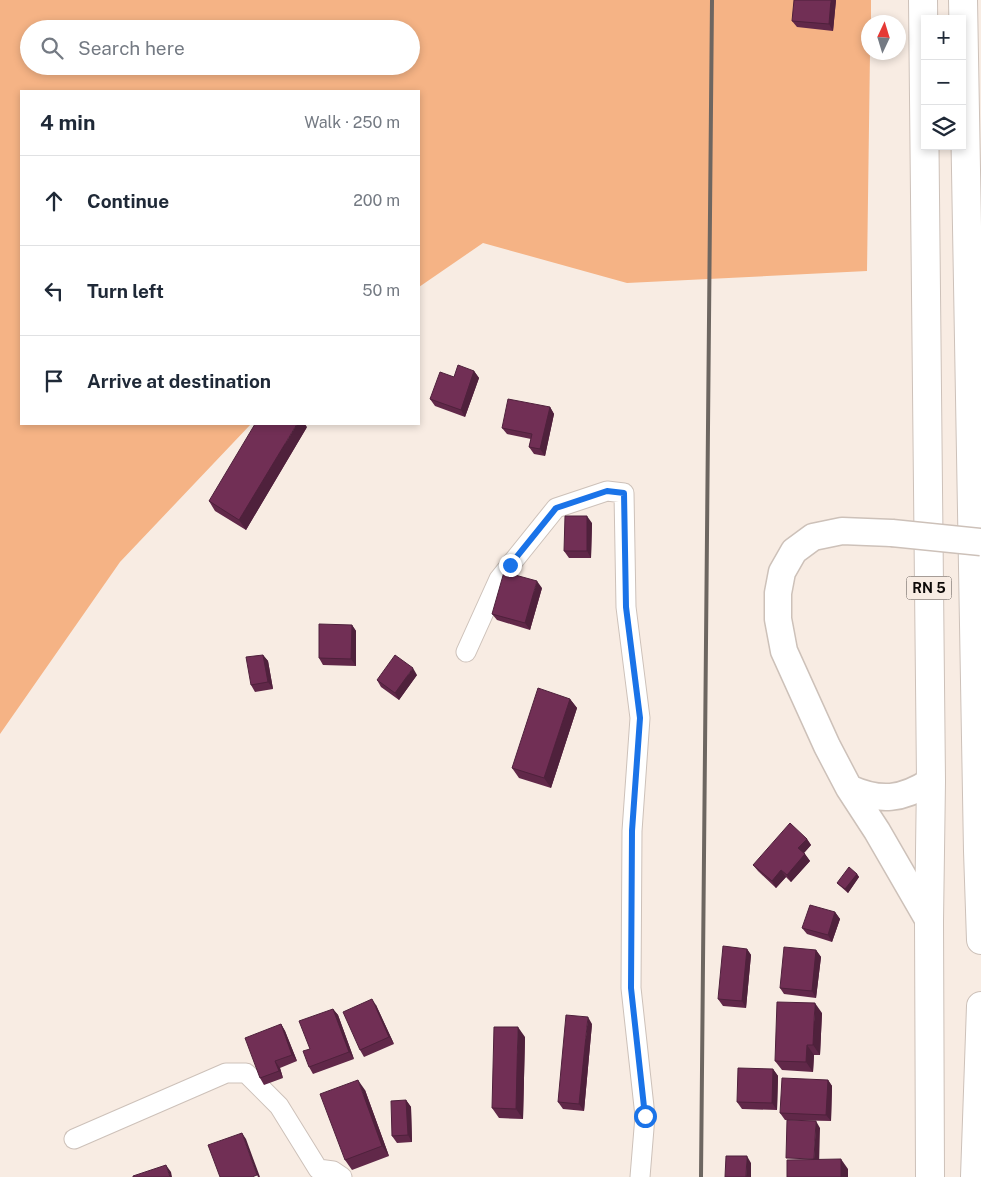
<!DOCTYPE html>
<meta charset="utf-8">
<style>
body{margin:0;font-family:"Public Sans",sans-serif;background:#f6f6f7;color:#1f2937}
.controls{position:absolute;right:15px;top:15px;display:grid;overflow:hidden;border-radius:0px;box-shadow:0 2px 8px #0003}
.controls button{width:45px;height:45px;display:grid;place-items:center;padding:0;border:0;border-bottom:1px solid #e0e1e3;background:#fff;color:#1f2937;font:25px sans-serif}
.compass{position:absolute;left:861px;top:15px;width:45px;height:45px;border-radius:50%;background:#fff;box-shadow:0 2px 8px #0003;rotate:4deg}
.stop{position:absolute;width:15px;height:15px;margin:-11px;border:4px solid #1a73e8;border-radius:50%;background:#fff}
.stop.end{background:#1a73e8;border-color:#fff;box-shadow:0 1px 5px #0008}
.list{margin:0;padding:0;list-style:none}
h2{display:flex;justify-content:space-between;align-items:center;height:65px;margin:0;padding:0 20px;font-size:21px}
h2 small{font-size:16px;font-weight:400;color:#747a83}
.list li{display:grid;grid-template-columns:32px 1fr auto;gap:15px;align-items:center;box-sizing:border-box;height:90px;padding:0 20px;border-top:1px solid #e0e1e3}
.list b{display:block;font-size:19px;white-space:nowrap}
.list em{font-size:16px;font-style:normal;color:#747a83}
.icon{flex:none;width:28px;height:28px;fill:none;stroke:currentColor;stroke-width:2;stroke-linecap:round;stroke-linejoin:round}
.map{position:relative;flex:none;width:981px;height:1177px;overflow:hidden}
.search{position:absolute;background:#fff;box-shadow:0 2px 8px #0003;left:20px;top:20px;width:400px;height:55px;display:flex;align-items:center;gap:12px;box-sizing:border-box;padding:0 18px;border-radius:28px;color:#747a83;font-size:19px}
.panel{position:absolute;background:#fff;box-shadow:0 2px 8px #0003;left:20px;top:90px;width:400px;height:335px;border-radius:0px}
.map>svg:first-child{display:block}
</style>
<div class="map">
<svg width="981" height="1177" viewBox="0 0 981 1177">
<rect width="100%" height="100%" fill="#f8ece3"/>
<path fill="#f5b385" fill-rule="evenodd" d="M 0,0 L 871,0 L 871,22 L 868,22 L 868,52 L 870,53 L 867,271 L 627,283 L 483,243 L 419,287 L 419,91 L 21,91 L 21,424 L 251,424 L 120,562 L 0,734 ZM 29,29 L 411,29 L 411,66 L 29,66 Z"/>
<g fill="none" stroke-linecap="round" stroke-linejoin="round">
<g stroke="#cdc1b9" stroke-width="21">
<path id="minor" d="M 466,652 L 499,579 L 556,508 L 607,491 L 624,493 L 626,607 L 640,718 L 632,831 L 631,988 L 645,1116 L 640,1177
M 74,1139 L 226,1073 L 246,1073 L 279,1106 L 318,1169 L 333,1171 L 342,1177"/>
</g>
<g stroke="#cdc1b9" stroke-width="29">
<path id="secondary" d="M 892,533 L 842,531 L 813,537 L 794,551 L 782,572 L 778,593 L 778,619 L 784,651 L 827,746 L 849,788 L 877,831 L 929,921
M 849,788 C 880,802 902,800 931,781"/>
</g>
<g stroke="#cdc1b9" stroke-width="30">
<path id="trunk" d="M 923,0 L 931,781 L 929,921 L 930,1177
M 963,0 L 978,851 L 981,940
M 975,1177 L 981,1006"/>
</g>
<use href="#minor" stroke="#fff" stroke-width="19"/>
<use href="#secondary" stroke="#fff" stroke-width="26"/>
<use href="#trunk" stroke="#fff" stroke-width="28"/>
<path stroke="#6d6661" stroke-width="4" d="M 701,1177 L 712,0"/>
<g stroke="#cdc1b9" stroke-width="29" stroke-linecap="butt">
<path id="secondary-bridge" d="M 892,533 L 981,542"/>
</g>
<use href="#secondary-bridge" stroke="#fff" stroke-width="26"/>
</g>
<path fill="#612849" d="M 836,0 L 833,31 L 797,27 L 792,21 Z
M 474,371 L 479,378 L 465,417 L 435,406 L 430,399 L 454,377 Z
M 550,407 L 554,414 L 545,456 L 534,454 L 529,447 L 531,439 L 507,434 L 502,428 Z
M 307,427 L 246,530 L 215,511 L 209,501 Z
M 592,523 L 591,558 L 569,558 L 564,551 Z
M 542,588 L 530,630 L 497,620 L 492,614 Z
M 352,625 L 356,631 L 356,666 L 323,665 L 319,658 Z
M 263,655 L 268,661 L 273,689 L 255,692 L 251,685 Z
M 417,675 L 399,700 L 381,687 L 377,680 Z
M 570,699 L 577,708 L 551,788 L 519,778 L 512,768 Z
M 807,839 L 811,845 L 804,853 L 810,861 L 791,882 L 786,877 L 776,888 L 758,871 L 753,865 Z
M 857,874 L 859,877 L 848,893 L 840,886 L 837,883 Z
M 835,912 L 840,919 L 832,942 L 807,934 L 802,928 Z
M 747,949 L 751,955 L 746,1008 L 723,1006 L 718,999 Z
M 816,950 L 821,957 L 816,998 L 784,994 L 780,988 Z
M 376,1005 L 394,1044 L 364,1057 L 360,1050 Z
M 333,1009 L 338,1015 L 354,1059 L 313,1074 L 309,1067 L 310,1049 Z
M 822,1013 L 820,1055 L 814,1055 L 813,1072 L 782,1070 L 775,1061 Z
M 281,1024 L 285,1031 L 297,1061 L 280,1068 L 283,1078 L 264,1085 L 260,1078 Z
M 592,1024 L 584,1111 L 563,1109 L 558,1102 Z
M 525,1037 L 523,1119 L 499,1118 L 492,1108 Z
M 773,1069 L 778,1076 L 777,1110 L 742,1109 L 737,1102 Z
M 828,1080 L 832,1086 L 831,1121 L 785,1120 L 780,1113 Z
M 365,1090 L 389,1156 L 352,1170 L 345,1160 Z
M 406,1100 L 411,1107 L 412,1142 L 397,1143 L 392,1136 Z"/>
<path fill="#4f213c" d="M 831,0 L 836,0 L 833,31 L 829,24 Z
M 474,371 L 479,378 L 465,417 L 461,410 Z
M 550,407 L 554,414 L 545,456 L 540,449 Z
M 297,424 L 305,424 L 307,427 L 246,530 L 239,520 Z
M 587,516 L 592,523 L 591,558 L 587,551 Z
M 537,581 L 542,588 L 530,630 L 525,623 Z
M 352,625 L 356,631 L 356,666 L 351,659 Z
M 263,655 L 268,661 L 273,689 L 268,682 Z
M 413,668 L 417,675 L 399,700 L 395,693 Z
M 570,699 L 577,708 L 551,788 L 544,778 Z
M 807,839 L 811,845 L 803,854 L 798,848 Z
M 805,854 L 810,861 L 791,882 L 787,875 Z
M 781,870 L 786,877 L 776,888 L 772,881 Z
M 857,874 L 859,877 L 848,893 L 845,889 Z
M 835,912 L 840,919 L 832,942 L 828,935 Z
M 747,949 L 751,955 L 746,1008 L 742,1001 Z
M 816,950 L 821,957 L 816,998 L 812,991 Z
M 372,999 L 376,1005 L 394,1044 L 389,1037 Z
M 815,1003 L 822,1013 L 820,1055 L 813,1045 Z
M 333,1009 L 338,1015 L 354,1059 L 349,1052 Z
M 588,1017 L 592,1024 L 584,1111 L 579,1104 Z
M 281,1024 L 285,1031 L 297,1061 L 292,1055 Z
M 518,1027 L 525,1037 L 523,1119 L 516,1109 Z
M 807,1045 L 814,1055 L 813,1072 L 806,1062 Z
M 275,1061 L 280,1068 L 283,1078 L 279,1071 Z
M 773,1069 L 778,1076 L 777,1110 L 772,1103 Z
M 358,1080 L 365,1090 L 389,1156 L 382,1146 Z
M 828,1080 L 832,1086 L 831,1121 L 826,1115 Z
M 406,1100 L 411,1107 L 412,1142 L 408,1135 Z
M 816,1121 L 820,1128 L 819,1166 L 814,1159 Z
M 242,1133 L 246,1139 L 260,1177 L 258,1177 L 257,1175 Z
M 747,1156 L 751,1163 L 751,1177 L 746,1177 Z
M 841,1159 L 848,1169 L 848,1177 L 841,1177 Z
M 166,1165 L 171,1172 L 172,1177 L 170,1177 Z"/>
<path fill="#712f55" stroke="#4f213c" d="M 794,0 L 831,0 L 829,24 L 792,21 Z
M 458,365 L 474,371 L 461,410 L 430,399 L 440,372 L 454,377 Z
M 508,399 L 550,407 L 540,449 L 529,447 L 532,434 L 502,428 Z
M 255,424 L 297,424 L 239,520 L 209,501 Z
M 565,516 L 587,516 L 587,551 L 564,551 Z
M 504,572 L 537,581 L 525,623 L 492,614 Z
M 319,624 L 352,625 L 351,659 L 319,658 Z
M 263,655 L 268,682 L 251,685 L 246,657 Z
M 395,655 L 413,668 L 395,693 L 377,680 Z
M 538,688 L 570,699 L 544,778 L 512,768 Z
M 790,823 L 807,839 L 798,848 L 805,854 L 787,875 L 781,870 L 772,881 L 753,865 Z
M 849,867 L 857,874 L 845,889 L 837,883 Z
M 810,905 L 835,912 L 828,935 L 802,928 Z
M 723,946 L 747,949 L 742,1001 L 718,999 Z
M 784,947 L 816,950 L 812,991 L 780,988 Z
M 372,999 L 389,1037 L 360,1050 L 343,1012 Z
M 777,1002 L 815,1003 L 813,1045 L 807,1045 L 806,1062 L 775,1061 Z
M 333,1009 L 349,1052 L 309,1067 L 303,1051 L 310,1049 L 299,1021 Z
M 566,1015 L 588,1017 L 579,1104 L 558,1102 Z
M 281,1024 L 292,1055 L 275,1061 L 279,1071 L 260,1078 L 245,1038 Z
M 494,1027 L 518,1027 L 516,1109 L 492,1108 Z
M 738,1068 L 773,1069 L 772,1103 L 737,1102 Z
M 782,1078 L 828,1080 L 826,1115 L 780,1113 Z
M 358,1080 L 382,1146 L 345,1160 L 320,1094 Z
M 406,1100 L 408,1135 L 392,1136 L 391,1101 Z
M 787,1120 L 816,1121 L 814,1159 L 786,1158 Z
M 242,1133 L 257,1175 L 252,1177 L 220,1177 L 208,1145 Z
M 726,1156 L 747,1156 L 746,1177 L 725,1177 Z
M 841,1159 L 841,1177 L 787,1177 L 787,1160 Z
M 166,1165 L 170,1177 L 133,1177 L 133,1176 Z"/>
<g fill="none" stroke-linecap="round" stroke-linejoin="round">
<path stroke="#1a73e8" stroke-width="6" d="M 510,565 L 556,508 L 607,491 L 624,493 L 626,607 L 640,718 L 632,831 L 631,988 L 645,1116"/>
</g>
<g text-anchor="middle" stroke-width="5" stroke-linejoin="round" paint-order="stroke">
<rect fill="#f8ece3" stroke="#544e4a" stroke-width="1" x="906.5" y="576.5" width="45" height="23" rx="4"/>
<g font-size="14" font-weight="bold" fill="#0e0a08">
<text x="929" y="593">RN 5</text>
</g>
</g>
</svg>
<div class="controls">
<button>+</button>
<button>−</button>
<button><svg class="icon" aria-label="layers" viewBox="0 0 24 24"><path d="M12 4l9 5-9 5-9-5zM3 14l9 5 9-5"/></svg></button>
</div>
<svg class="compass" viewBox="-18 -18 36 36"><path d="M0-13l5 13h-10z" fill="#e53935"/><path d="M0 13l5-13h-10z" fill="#747a83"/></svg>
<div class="stop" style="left:645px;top:1116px"></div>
<div class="stop end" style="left:510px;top:565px"></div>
<div class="search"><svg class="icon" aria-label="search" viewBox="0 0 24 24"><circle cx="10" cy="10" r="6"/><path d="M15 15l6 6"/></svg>Search here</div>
<section class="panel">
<h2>4 min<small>Walk · 250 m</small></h2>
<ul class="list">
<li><svg class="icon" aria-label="ahead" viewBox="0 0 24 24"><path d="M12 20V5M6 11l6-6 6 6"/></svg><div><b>Continue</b></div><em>200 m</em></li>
<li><svg class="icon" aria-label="left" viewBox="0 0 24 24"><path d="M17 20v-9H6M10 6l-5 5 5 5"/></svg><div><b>Turn left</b></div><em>50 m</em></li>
<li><svg class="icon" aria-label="arrive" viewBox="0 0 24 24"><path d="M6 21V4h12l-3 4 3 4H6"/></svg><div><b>Arrive at destination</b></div></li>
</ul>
</section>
</div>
